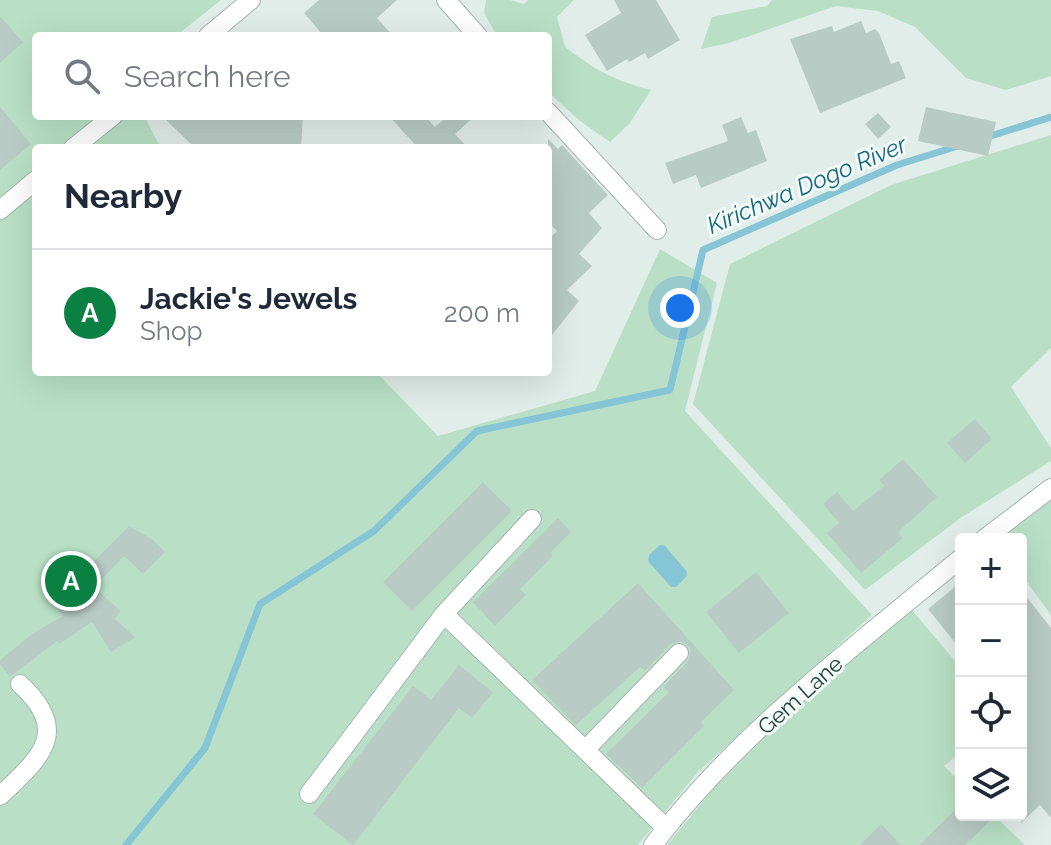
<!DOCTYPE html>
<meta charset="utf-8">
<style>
body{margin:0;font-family:Raleway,sans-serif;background:#f2f2f3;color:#1f2937}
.controls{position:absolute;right:24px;bottom:24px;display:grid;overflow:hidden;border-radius:8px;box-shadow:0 8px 32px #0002}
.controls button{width:72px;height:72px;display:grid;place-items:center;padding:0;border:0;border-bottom:2px solid #e0e1e3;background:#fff;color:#1f2937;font:40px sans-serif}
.you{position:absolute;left:680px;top:308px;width:28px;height:28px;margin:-20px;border:6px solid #fff;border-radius:50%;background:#1a73e8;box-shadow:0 0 0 12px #1a73e833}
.badge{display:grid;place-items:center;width:52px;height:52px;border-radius:50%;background:#0b8043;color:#fff;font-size:26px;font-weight:700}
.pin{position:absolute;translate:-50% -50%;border:4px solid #fff;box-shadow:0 2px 8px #0006}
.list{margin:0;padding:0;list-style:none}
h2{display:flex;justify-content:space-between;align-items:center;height:104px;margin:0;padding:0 32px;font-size:34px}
h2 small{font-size:26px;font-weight:400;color:#747a83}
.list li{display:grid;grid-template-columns:52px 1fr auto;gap:24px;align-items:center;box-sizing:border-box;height:128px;padding:0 32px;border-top:2px solid #e0e1e3}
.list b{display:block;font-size:30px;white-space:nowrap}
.list p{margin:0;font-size:26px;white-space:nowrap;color:#747a83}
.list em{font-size:26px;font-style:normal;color:#747a83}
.icon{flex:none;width:44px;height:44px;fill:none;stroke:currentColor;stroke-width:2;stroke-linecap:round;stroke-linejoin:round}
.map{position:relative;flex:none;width:1051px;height:845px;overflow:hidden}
.search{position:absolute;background:#fff;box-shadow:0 8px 32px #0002;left:32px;top:32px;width:520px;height:88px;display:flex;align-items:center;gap:20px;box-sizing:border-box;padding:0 28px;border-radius:8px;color:#747a83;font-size:30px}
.panel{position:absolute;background:#fff;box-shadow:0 8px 32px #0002;left:32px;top:144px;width:520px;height:232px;border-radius:8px}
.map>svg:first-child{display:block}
</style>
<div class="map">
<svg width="1051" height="845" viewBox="0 0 1051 845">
<rect width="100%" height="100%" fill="#e1ede9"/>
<path fill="#b9e0c6" d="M 0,0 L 221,0 L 176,36 L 36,36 L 36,116 L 144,116 L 161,148 L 36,148 L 36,372 L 376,372 L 438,436 L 595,391 L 660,249 L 717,283 L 685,411 L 872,615 L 698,772 L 638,845 L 0,845 Z
M 486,0 L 510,0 L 524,4 L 528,0 L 574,0 L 557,17 L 565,47 C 594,69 615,81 651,90 L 630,123 L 610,142 L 580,121 L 548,92 L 548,36 L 497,36 L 484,13 Z
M 772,0 L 1051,0 L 1051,76 L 1006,90 L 966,78 L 915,27 L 878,11 L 836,6 L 729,43 L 701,49 L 712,17 L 767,6 Z
M 1051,135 L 1051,348 L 1011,387 L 1051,448 L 1051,461 L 962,517 L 865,590 L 693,404 L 730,264 L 891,185 Z
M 1051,500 L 1051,615 L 1021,574 L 1021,539 L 998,539 Z
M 911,609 L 961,668 L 961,752 L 944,766 L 961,783 L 961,815 L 994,815 L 1025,845 L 667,845 L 721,779 L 786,715 Z"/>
<path fill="#85c5d6" d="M 660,545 L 665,546 L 687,572 L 686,577 L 676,587 L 671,587 L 648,561 L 649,555 Z"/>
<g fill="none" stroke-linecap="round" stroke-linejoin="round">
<path stroke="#85c5d6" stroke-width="7" d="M 984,138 L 1051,117
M 126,845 L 205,748 L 260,604 L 374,531 L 477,431 L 670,390 L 703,250 L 897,165 L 961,145"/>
</g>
<path fill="#b9cbc5" d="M 319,0 L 397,0 L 377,18 L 393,36 L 324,36 L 304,13 Z
M 614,0 L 656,0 L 680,40 L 648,59 L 645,53 L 629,62 L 627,59 L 607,71 L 585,35 L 621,13 Z
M 0,16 L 23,42 L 0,63 Z
M 861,21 L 866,33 L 875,29 L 879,33 L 891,64 L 899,61 L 906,78 L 820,113 L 790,39 L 832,26 L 834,32 Z
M 0,107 L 31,144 L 0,170 Z
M 926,107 L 996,122 L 988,156 L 918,141 Z
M 878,113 L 891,127 L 878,139 L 865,124 Z
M 162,116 L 303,116 L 301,148 L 195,148 Z
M 389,116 L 425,116 L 435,127 L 448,116 L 475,116 L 455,134 L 468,148 L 418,148 Z
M 741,117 L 748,133 L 756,130 L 767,161 L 701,188 L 696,175 L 673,184 L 665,163 L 728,141 L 722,125 Z
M 548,139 L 558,149 L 562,145 L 608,195 L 589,213 L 602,228 L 579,254 L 592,266 L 567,290 L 579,301 L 548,340 L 548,240 L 557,231 L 548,222 Z
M 975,419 L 992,439 L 965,463 L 947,443 Z
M 903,459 L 937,497 L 898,532 L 903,538 L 861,573 L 827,533 L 839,523 L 823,504 L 837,492 L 853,511 L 884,486 L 879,480 Z
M 483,482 L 512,511 L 412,611 L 383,582 Z
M 558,518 L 571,532 L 550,553 L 553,556 L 520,589 L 526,595 L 495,626 L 473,602 Z
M 129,526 L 152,539 L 165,552 L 143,574 L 124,556 L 102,579 L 81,574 Z
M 756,572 L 789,613 L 739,653 L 706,612 Z
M 85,580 L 121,611 L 115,619 L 135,637 L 111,652 L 92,622 L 59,644 L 57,641 L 10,677 L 0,664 L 0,660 L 32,634 L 63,616 L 55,604 L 73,593 L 71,589 Z
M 961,582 L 961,650 L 928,609 Z
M 638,583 L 734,690 L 701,722 L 704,726 L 642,788 L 606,754 L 669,692 L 663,687 L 688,661 L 691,650 L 688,645 L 681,641 L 671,644 L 645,671 L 640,667 L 576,725 L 532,680 Z
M 1021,590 L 1051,628 L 1051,818 L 1040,805 L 1021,823 Z
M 459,665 L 493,692 L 472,718 L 459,708 L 353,845 L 313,814 L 413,686 L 431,700 Z
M 959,806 L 961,815 L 996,815 L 965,845 L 919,845 Z
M 881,824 L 901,845 L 860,845 Z"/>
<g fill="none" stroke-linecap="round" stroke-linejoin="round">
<g stroke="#a3b5b1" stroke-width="20">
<path id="street" d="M 446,0 L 478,36
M 208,36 L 251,0
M 548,112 L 657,230
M 73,148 L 113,116
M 0,210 L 36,180
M 984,539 L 1051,488
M 444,614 L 532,519
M 585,750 L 679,653
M 309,794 L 444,614 L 666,828
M 0,796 C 40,758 72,732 20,684
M 653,845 C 738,733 854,647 961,558"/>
</g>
<use href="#street" stroke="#fff" stroke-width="18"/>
</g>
<g text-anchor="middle" stroke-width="6" stroke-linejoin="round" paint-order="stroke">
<g font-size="22" fill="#203f39" stroke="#f2f9f6">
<text transform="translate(800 695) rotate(-42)" y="8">Gem Lane</text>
</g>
<g font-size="24" font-style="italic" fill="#166780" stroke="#f2f9f6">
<text transform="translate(807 185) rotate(-23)" y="8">Kirichwa Dogo River</text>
</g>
</g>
</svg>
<div class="controls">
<button>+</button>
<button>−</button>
<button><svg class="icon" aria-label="locate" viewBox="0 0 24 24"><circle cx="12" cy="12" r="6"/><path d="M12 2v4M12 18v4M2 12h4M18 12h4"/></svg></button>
<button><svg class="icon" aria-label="layers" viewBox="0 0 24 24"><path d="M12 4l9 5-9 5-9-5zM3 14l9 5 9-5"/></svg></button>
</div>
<div class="you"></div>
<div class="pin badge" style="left:71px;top:581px">A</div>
<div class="search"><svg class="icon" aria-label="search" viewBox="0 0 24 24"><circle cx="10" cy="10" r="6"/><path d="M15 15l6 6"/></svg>Search here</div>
<section class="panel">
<h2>Nearby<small></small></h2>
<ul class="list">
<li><span class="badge">A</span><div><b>Jackie's Jewels</b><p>Shop</p></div><em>200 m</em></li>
</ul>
</section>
</div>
